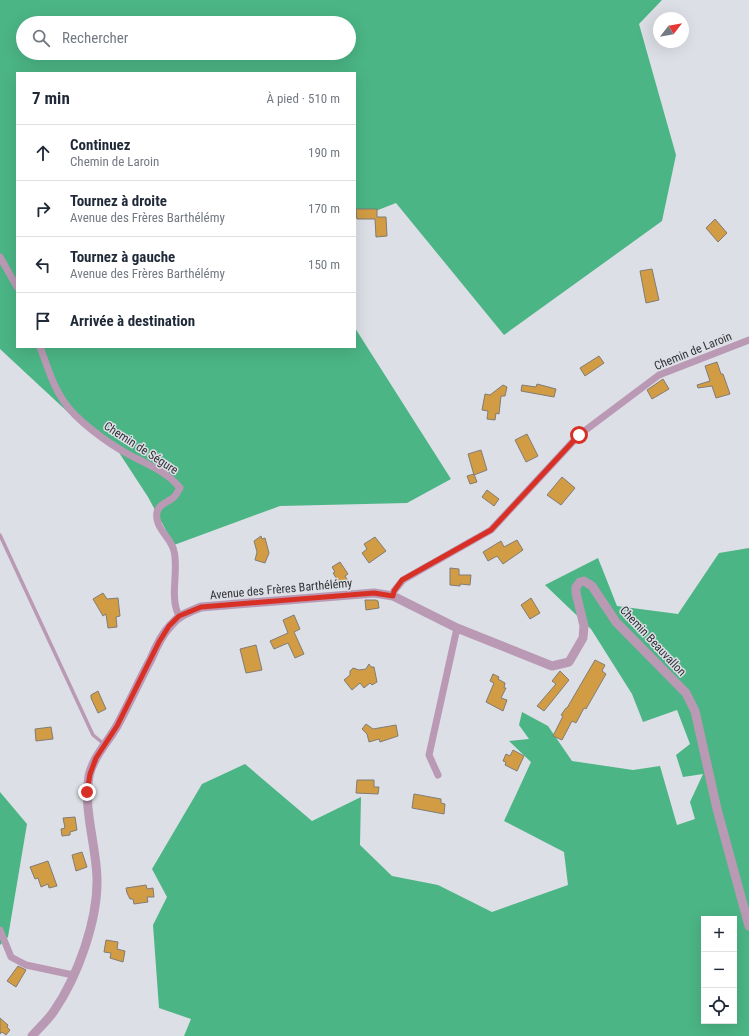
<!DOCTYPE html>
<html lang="fr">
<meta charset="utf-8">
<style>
body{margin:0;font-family:"Roboto Condensed",sans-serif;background:#f2f2f3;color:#1f2937}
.controls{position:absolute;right:12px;bottom:12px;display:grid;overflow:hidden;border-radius:0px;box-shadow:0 4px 16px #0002}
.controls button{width:36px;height:36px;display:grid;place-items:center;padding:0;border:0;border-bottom:1px solid #e0e1e3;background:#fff;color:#1f2937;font:20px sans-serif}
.compass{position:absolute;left:653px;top:12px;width:36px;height:36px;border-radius:50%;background:#fff;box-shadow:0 4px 16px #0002;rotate:59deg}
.stop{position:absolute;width:12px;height:12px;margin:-9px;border:3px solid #d93025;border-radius:50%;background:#fff}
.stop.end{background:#d93025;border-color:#fff;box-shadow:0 1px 4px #0008}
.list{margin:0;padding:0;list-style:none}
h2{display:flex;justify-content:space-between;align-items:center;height:52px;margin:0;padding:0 16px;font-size:17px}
h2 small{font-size:13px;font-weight:400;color:#747a83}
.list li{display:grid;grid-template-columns:26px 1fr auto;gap:12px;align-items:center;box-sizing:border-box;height:56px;padding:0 16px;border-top:1px solid #e0e1e3}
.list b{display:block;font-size:15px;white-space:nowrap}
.list p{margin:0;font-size:13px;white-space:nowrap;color:#747a83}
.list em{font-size:13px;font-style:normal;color:#747a83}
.icon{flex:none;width:22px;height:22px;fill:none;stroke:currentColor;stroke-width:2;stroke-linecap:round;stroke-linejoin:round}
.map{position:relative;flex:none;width:749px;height:1036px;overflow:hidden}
.search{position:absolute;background:#fff;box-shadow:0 4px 16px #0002;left:16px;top:16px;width:340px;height:44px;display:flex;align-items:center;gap:10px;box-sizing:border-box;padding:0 14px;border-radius:22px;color:#747a83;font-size:15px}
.panel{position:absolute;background:#fff;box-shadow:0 4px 16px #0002;left:16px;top:72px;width:340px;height:276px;border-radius:0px}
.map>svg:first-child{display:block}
</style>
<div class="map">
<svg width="749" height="1036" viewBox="0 0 749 1036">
<rect width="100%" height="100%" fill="#dddfe6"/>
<path fill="#4bb585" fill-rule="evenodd" d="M 0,0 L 662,0 L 639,24 L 676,155 L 662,221 L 504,335 L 396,203 L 355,219 L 355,73 L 17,73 L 17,347 L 355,347 L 355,328 L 451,479 L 407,503 L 280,506 L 174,545 L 148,497 L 116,448 L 71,415 L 0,349 ZM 23,23 L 349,23 L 349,53 L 23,53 Z
M 749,548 L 749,1036 L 184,1036 L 191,1019 L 159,1008 L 153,925 L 167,897 L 152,869 L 202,784 L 245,764 L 312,821 L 361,797 L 360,845 L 392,876 L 438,885 L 492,912 L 568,885 L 564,852 L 504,821 L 531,762 L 509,741 L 529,739 L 519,725 L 522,712 L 548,726 L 572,761 L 633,770 L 660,766 L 677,825 L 695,819 L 690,802 L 703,774 L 683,777 L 676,755 L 690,744 L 677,710 L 643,722 L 632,694 L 591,629 L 545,585 L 598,558 L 617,606 L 678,614 L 719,553 ZM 704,919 L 734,919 L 734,1021 L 704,1021 Z
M 0,792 L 27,824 L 8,937 L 0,945 Z"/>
<path fill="#d29c44" stroke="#807c76" d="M 356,209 L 377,209 L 377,217 L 386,217 L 387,236 L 376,237 L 375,219 L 357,219 Z
M 715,219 L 727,233 L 718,242 L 706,228 Z
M 652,269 L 659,300 L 646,303 L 640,271 Z
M 599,356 L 604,363 L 585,376 L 580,368 Z
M 717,362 L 721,374 L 723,374 L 730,394 L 716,398 L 712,386 L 698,388 L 697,385 L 710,381 L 705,366 Z
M 663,379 L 669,389 L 652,399 L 647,390 Z
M 537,384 L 556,389 L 554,397 L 521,391 L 522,385 L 536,387 Z
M 503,385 L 507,387 L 505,396 L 501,396 L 499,414 L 496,413 L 495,420 L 487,419 L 488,411 L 482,410 L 485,394 L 490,395 Z
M 527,434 L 538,456 L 526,462 L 515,440 Z
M 481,450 L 487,470 L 474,475 L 468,454 Z
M 474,474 L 477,482 L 470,484 L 467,476 Z
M 562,477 L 575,488 L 561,505 L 547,495 Z
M 487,490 L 499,499 L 494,506 L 482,497 Z
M 261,536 L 262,539 L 265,538 L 269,553 L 265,563 L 255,560 L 257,552 L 254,541 Z
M 375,537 L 386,551 L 369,563 L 362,553 L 367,549 L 364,544 Z
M 517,540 L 523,550 L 503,564 L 497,556 L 488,561 L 483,552 L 501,541 L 504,547 Z
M 340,562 L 348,574 L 345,576 L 349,582 L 342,587 L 333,573 L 335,572 L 332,567 Z
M 450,568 L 459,569 L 459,575 L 471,575 L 470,585 L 460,584 L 460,586 L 450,585 Z
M 103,593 L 107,599 L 118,598 L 120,616 L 116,617 L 117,627 L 108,628 L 106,614 L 103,616 L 93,599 Z
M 531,598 L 540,613 L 530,619 L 521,605 Z
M 365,600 L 376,600 L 378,601 L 379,608 L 366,610 Z
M 294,615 L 300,629 L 294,632 L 304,654 L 295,658 L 288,643 L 274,649 L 270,641 L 288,633 L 283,620 Z
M 256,645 L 262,670 L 246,673 L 240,649 Z
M 595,660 L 605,665 L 602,671 L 606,674 L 586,709 L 584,708 L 576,723 L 572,721 L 562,740 L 553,736 L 563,716 L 561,715 L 566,708 L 567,708 Z
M 369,664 L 371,667 L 374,667 L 377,682 L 372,685 L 370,683 L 364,688 L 360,683 L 352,690 L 344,680 L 350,675 L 350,671 L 353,668 L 359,670 L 366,669 Z
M 560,671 L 569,680 L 544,711 L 537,706 L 556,684 L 552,681 Z
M 493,674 L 499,677 L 498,679 L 505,683 L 504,688 L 506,688 L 501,698 L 507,700 L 503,711 L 486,702 L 494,683 L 490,681 Z
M 98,691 L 106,709 L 98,713 L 91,698 L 91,695 Z
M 366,724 L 373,729 L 396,725 L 398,736 L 380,742 L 379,739 L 369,742 L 367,734 L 362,729 Z
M 51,727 L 53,739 L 36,741 L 35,729 Z
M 513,750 L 524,756 L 517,771 L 505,765 L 506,762 L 503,761 L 506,754 L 510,756 Z
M 357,780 L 374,780 L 374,787 L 379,787 L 378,794 L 356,793 Z
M 414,794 L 441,799 L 441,803 L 445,804 L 444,814 L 412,808 Z
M 75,817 L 77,830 L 70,832 L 70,835 L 62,836 L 61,829 L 65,828 L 63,818 Z
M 82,852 L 87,867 L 76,871 L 72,855 Z
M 48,861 L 57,886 L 49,888 L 48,884 L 41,887 L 38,878 L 35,879 L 30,867 Z
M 146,885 L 147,889 L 153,888 L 154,897 L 147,897 L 148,902 L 134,904 L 133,899 L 130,899 L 127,893 L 126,888 Z
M 106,940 L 118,942 L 117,949 L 125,951 L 123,962 L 110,958 L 111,953 L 104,952 Z
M 18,966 L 26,970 L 16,987 L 7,981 Z
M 0,1018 L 8,1025 L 7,1027 L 10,1030 L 6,1035 L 2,1032 L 0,1034 Z"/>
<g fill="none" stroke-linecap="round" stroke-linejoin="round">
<path stroke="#ba99b4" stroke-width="3.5" d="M 0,535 L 93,735 L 104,744"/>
<path stroke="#ba99b4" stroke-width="7" d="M 0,257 L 17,287
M 40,347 C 47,365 53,387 65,403 C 76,420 108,443 126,453 C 144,463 167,471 180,488 C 178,490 177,494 175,496 C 170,502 159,503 157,512 C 154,528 171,537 174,551 C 179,572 169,596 179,616
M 393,596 L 394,591 L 403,580 L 491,530 L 579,435 L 659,375 L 749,340
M 438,775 L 429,755 L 457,628
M 0,930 L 11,957 L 26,965 L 73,975"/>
<path stroke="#ba99b4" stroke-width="9" d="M 32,1036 C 39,1028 48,1020 54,1011 C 78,976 98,920 97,878 C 96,844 83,809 89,776 C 93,757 108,742 117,726 C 129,704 139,681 151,659 C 156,647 162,634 171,625 C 179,615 189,612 201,607 L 374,593 L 393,596 L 457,628 L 552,666 L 569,662 L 583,638 L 584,626 L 576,593 L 576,587 L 580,582 L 584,581 L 592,586 L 616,622 L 686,693 L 695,711 L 717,809 L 749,926"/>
</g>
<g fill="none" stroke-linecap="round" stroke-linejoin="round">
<path stroke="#d93025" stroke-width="5" d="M 87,792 L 90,774 L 96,758 L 117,726 L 159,642 L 169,626 L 179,616 L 201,607 L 374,593 L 393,596 L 394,591 L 402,580 L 491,530 L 579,435"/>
</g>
<g text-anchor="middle" stroke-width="3" stroke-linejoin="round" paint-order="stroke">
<g font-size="12" fill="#333437" stroke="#dddfe6">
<text transform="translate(693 351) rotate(-22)" y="4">Chemin de Laroin</text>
<text transform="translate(141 448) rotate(33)" y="4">Chemin de Ségure</text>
<text transform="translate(281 589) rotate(-5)" y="4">Avenue des Frères Barthélémy</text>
<text transform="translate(653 641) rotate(47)" y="4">Chemin Beauvallon</text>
</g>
</g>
</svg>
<div class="controls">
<button>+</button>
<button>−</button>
<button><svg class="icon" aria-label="locate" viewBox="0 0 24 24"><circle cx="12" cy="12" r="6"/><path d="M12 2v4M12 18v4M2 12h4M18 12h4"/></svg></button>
</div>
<svg class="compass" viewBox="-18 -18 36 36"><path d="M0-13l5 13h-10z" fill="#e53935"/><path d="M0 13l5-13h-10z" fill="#747a83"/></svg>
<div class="stop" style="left:579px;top:435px"></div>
<div class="stop end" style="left:87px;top:792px"></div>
<div class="search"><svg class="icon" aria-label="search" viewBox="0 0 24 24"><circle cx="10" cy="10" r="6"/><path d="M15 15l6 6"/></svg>Rechercher</div>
<section class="panel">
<h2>7 min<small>À pied · 510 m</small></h2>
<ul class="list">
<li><svg class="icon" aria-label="ahead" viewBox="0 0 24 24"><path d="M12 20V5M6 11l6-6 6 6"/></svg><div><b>Continuez</b><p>Chemin de Laroin</p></div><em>190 m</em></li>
<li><svg class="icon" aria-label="right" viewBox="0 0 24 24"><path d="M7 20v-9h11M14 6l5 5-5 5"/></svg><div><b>Tournez à droite</b><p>Avenue des Frères Barthélémy</p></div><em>170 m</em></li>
<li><svg class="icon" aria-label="left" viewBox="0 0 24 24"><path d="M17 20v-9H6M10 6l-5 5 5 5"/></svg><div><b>Tournez à gauche</b><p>Avenue des Frères Barthélémy</p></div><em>150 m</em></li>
<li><svg class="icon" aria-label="arrive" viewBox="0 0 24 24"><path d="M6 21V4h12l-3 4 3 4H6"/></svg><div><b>Arrivée à destination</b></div></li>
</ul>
</section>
</div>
